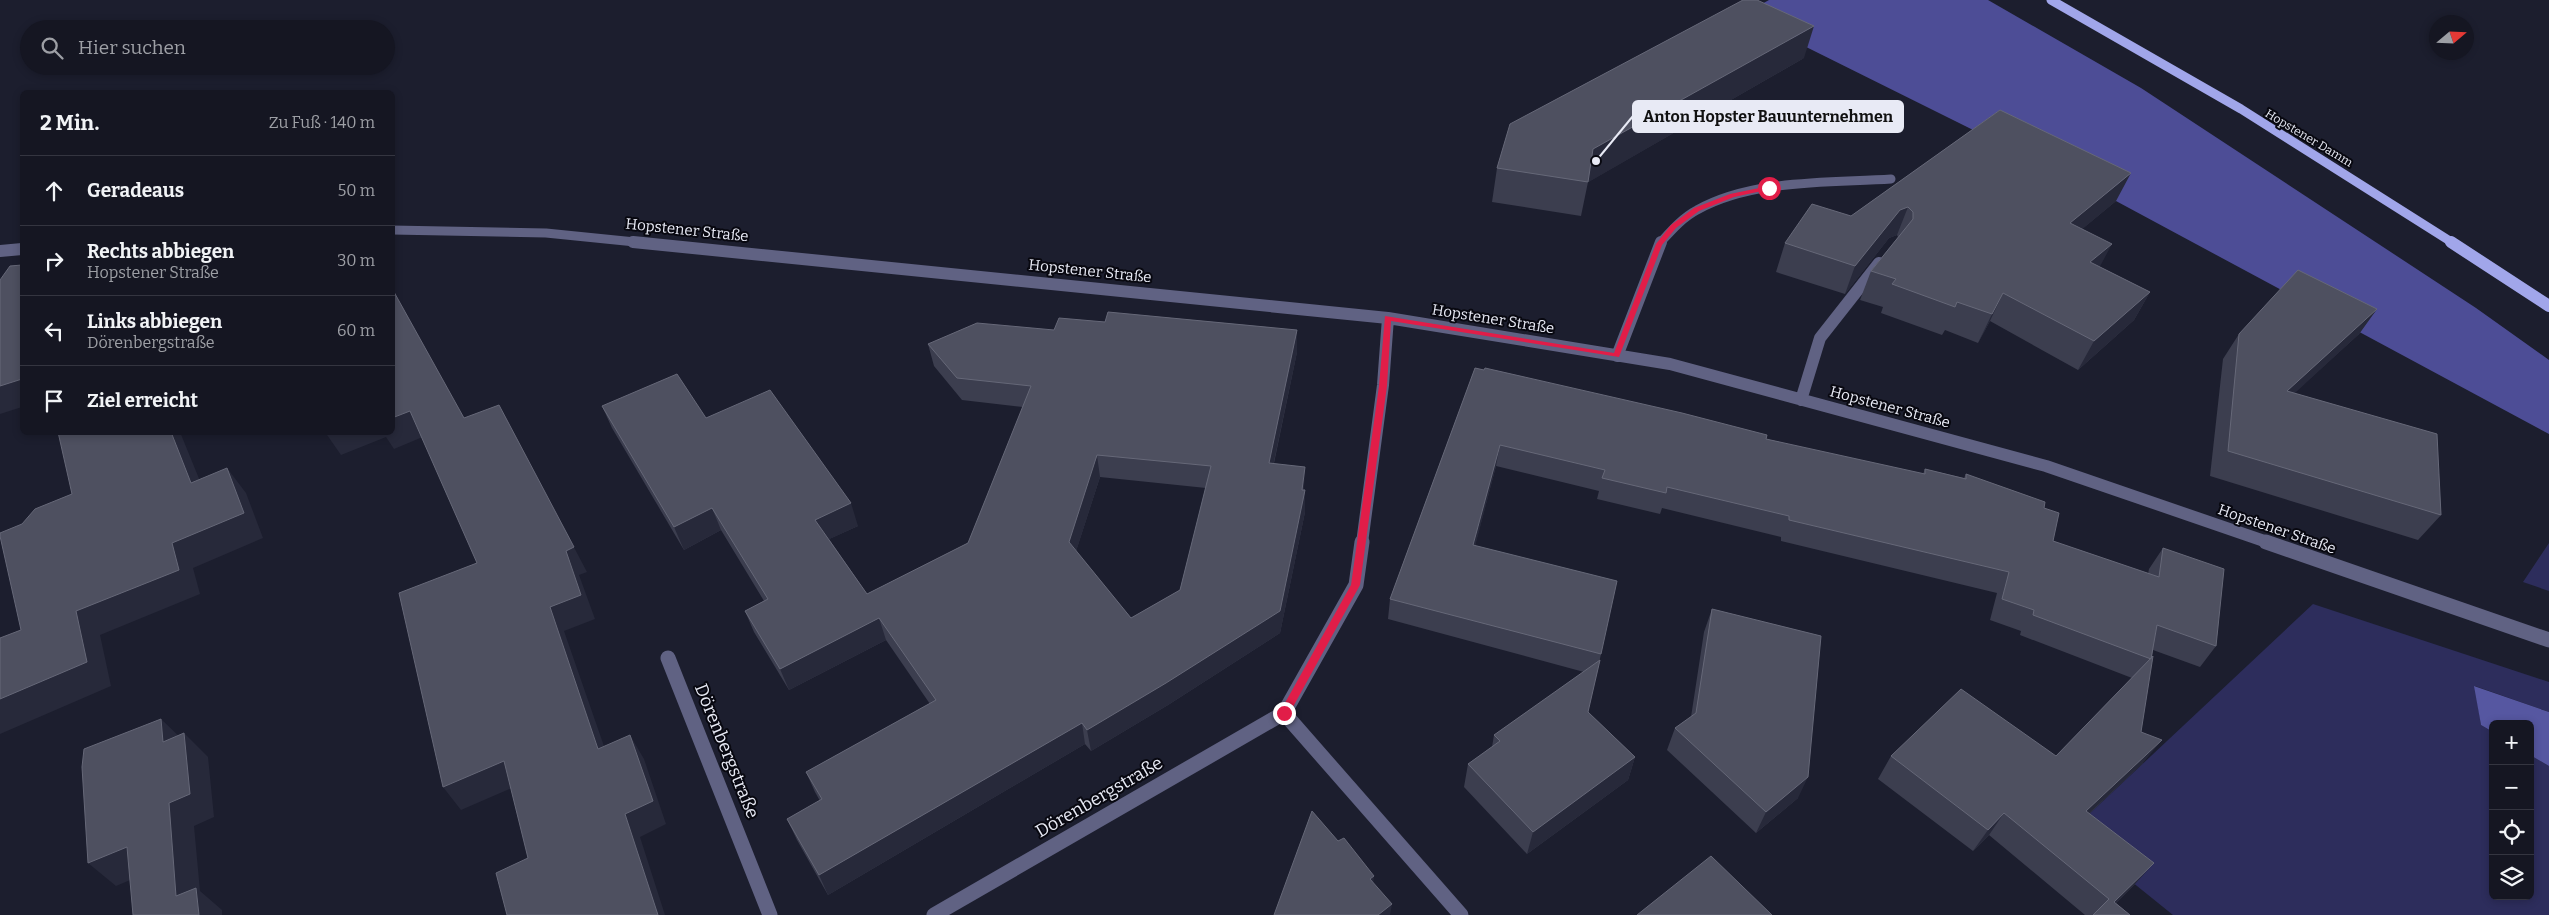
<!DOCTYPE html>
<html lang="de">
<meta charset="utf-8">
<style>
body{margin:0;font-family:Bitter,serif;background:#22232f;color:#f1f3f6}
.controls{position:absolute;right:15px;bottom:15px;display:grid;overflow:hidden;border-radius:8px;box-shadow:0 2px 8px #0003}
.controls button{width:45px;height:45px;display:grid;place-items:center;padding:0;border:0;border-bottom:1px solid #343540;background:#151622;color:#f1f3f6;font:25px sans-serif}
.compass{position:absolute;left:2429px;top:15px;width:45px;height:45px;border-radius:50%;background:#151622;box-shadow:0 2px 8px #0003;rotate:71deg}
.stop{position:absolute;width:15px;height:15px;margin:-11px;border:4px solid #e11d48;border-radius:50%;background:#fff}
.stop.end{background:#e11d48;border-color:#fff;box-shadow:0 1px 5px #0008}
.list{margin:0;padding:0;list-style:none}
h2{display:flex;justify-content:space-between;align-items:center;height:65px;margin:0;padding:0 20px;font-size:21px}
h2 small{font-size:16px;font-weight:400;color:#9d9fa5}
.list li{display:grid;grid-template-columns:32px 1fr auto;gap:15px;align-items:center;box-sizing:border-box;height:70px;padding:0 20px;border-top:1px solid #343540}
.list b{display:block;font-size:19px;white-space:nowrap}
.list p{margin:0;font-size:16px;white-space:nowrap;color:#9d9fa5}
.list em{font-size:16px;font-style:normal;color:#9d9fa5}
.icon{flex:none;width:28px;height:28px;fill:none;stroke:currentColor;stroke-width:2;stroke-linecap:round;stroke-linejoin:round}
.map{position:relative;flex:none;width:2549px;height:915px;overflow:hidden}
.search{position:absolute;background:#151622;box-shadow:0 2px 8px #0003;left:20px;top:20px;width:375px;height:55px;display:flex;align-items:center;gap:12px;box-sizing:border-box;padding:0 18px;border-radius:28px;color:#9d9fa5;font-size:19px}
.panel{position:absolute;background:#151622;box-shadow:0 2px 8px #0003;left:20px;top:90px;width:375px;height:345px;border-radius:8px}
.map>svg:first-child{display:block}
</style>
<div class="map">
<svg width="2549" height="915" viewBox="0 0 2549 915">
<rect width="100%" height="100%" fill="#1c1e2e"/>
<path fill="#2d2d5c" d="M 2549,543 L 2549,591 L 2523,582 Z
M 2313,604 L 2549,682 L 2549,712 L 2475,686 L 2481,725 L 2493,732 L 2493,896 L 2530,896 L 2530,755 L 2549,766 L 2549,915 L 2173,915 L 2070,832 Z"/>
<path fill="#4d4d96" d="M 1769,0 L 1988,0 L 2141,88 L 2476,308 L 2549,360 L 2549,434 L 2116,201 L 1742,15 Z"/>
<path fill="#5657a1" d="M 2474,686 L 2549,712 L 2549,766 L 2530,755 L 2530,724 L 2493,724 L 2493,732 L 2481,725 Z"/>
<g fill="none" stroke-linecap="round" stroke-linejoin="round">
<path stroke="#606283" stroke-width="9" d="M 392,230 L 546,233 L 645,243
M 1660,243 C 1671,231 1682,218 1697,210 C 1752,179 1829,183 1891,179"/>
<path stroke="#606283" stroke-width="12" d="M 633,242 L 1388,318 L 1670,364 L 2046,466 L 2270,543
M 0,251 L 22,249
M 1617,356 L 1661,242
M 1801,400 L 1820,338 L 1879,263
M 1362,543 L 1383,385 L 1388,318"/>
<path stroke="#606283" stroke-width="15" d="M 2266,542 L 2549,640
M 668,658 L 770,915
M 1284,713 L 1461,915
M 934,915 L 1284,713 L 1356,585 L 1362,542"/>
<path stroke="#a1a6ea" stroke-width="9" d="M 2051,0 L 2241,109 L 2453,243"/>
<path stroke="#a1a6ea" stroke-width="12" d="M 2451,242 L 2549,306"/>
</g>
<path fill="#3c3e4f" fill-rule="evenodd" d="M 1804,58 L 1588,182 L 1581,216 L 1492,202 L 1497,168 Z
M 2000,110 L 2116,201 L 2082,229 L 2100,267 L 2150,292 L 2134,320 L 2078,370 L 1990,321 L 1978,343 L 1945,330 L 1942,335 L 1881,313 L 1883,307 L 1860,300 L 1871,271 L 1898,237 L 1897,235 L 1889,238 L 1845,294 L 1776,272 L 1785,243 L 1851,216 Z
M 2377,309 L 2359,334 L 2294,393 L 2441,515 L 2418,540 L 2210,476 L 2223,359 L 2239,334 Z
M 1105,322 L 1297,330 L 1297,352 L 1274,463 L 1305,490 L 1305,512 L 1280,633 L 1168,705 L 1091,751 L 1085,744 L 828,895 L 797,840 L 787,819 L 820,801 L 815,792 L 806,772 L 930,704 L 886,640 L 789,690 L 754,632 L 745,611 L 764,601 L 721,530 L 684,550 L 612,428 L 602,406 L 706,418 L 858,526 L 829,539 L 867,594 L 968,543 L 1023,407 L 962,400 L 934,366 L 928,344 L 1054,330 ZM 1100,477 L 1206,488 L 1180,590 L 1131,618 L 1076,551 Z
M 1475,368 L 1766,439 L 1923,474 L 1925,469 L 1964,478 L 1966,474 L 2044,508 L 2053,541 L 2148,574 L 2149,569 L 2163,548 L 2216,646 L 2200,667 L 2153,650 L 2141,732 L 2143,763 L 2090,813 L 2135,884 L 2116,903 L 2130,915 L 2085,915 L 1989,835 L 1973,851 L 1878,779 L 1891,756 L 2056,756 L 2132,678 L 2020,635 L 2021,631 L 1990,620 L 1997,593 L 1781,541 L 1781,537 L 1662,508 L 1660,514 L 1597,499 L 1599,491 L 1496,466 L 1475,545 L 1601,654 L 1588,712 L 1635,757 L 1628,780 L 1527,854 L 1464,787 L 1468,764 L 1492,747 L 1494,735 L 1584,672 L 1388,619 L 1390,599 Z
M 1712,609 L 1798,798 L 1756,833 L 1667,750 L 1675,728 L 1691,717 L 1704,632 Z"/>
<path fill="#27293a" d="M 1814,26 L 1804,58 L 1587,183 L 1593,149 Z
M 2131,173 L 2116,201 L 2056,251 L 2070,223 Z
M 1908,207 L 1897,235 L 1889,238 L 1845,294 L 1855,266 L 1900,210 Z
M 2112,244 L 2097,272 L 2090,262 Z
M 2150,292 L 2134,320 L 2078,370 L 2094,341 Z
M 2003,293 L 1990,321 L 1978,343 L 1992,314 Z
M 2377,309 L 2359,334 L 2270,416 L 2287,391 Z
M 1297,330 L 1297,352 L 1269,485 L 1269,463 Z
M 22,379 L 22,407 L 0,414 L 0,386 Z
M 499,405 L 587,572 L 579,575 L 595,619 L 564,631 L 613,772 L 598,749 L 550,607 Z
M 410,411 L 425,436 L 394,449 L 386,437 L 341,455 L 325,432 L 392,432 L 392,418 Z
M 171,432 L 180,432 L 211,508 L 191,483 Z
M 1500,445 L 1496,466 L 1470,566 L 1473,545 Z
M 1097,455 L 1100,477 L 1072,564 L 1069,542 Z
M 1305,467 L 1304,489 L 1302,508 L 1305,490 L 1305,512 L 1280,633 L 1168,705 L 1091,751 L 1087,730 L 1302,490 Z
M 227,468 L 246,493 L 263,538 L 193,568 L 200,594 L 100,635 L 111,686 L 0,734 L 0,699 L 76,611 L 172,543 Z
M 851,503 L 858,526 L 823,542 L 815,520 Z
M 712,508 L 721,530 L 684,550 L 674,527 Z
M 879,618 L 886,640 L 789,690 L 780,669 Z
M 161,719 L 185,742 L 184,733 L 208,757 L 214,817 L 194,826 L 200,891 L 222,910 L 222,915 L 199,915 L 176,896 Z
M 1082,723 L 1085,744 L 828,895 L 819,875 Z
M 630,735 L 644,759 L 666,824 L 640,837 L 665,915 L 658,915 L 625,814 Z
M 2162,740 L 2143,763 L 2069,832 L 2086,811 Z
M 1635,757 L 1628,780 L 1527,854 L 1533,832 Z
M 504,761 L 521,784 L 461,810 L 443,787 Z
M 1808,777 L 1798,798 L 1756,833 L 1766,812 Z
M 2004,813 L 1989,835 L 1973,851 L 1988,830 Z
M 127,847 L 154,870 L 116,886 L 88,863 Z
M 2154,863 L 2135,884 L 2104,915 L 2114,902 Z
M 1374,876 L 1372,896 L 1370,879 Z
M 1392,904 L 1390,915 L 1378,915 Z"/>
<path fill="#4e5060" stroke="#666878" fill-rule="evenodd" d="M 1743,0 L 1757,0 L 1814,26 L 1593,149 L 1588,182 L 1497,168 L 1510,124 Z
M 2000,110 L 2131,173 L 2070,223 L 2112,244 L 2090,262 L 2150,292 L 2094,341 L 2003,293 L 1992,314 L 1957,302 L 1955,307 L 1892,284 L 1896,279 L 1871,271 L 1913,219 L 1913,212 L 1908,207 L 1900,210 L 1855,266 L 1785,243 L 1812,204 L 1851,216 Z
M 22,265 L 22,379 L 0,386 L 0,280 L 10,266 Z
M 2298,270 L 2377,309 L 2287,391 L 2437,434 L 2441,515 L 2228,451 L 2239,334 Z
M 392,292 L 394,292 L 464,418 L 499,405 L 574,547 L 566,551 L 581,595 L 550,607 L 598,749 L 630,735 L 653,801 L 625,814 L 658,915 L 507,915 L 496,873 L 528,858 L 504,761 L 443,787 L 399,593 L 477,563 L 410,411 L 392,418 Z
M 1108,312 L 1297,330 L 1269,463 L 1305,467 L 1302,490 L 1305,490 L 1280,611 L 1166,683 L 1087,730 L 1082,723 L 819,875 L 787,819 L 822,799 L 806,772 L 936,700 L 879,618 L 780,669 L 745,611 L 768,599 L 712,508 L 674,527 L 602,406 L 677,374 L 706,418 L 770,390 L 851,503 L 815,520 L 867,594 L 968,543 L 1031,386 L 957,378 L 928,344 L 977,323 L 1054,330 L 1059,318 L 1105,322 ZM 1097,455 L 1211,466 L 1180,590 L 1131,618 L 1069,542 Z
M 1475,368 L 1484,370 L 1485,368 L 1682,413 L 1767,435 L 1766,439 L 1925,474 L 1925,469 L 1966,479 L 1966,474 L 2045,502 L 2044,508 L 2059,513 L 2053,541 L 2159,577 L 2163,548 L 2224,569 L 2216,646 L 2157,625 L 2151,659 L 2033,615 L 2034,610 L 2002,599 L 2009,572 L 1789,520 L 1789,516 L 1667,487 L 1666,493 L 1602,478 L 1605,470 L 1500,445 L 1473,545 L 1617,581 L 1601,654 L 1390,599 Z
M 58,432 L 171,432 L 191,483 L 227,468 L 244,513 L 172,543 L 179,570 L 76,611 L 87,662 L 0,699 L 0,638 L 21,630 L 0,536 L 0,533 L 22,524 L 35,509 L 72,494 Z
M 1712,609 L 1821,636 L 1808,777 L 1766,812 L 1675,728 L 1696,713 Z
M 2153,656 L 2141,732 L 2162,740 L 2086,811 L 2154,863 L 2114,902 L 2130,915 L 2093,915 L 2109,899 L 2004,813 L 1988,830 L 1891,756 L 1961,689 L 2056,756 Z
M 1600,660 L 1588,712 L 1635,757 L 1533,832 L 1468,764 L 1500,741 L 1494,735 Z
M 161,719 L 163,742 L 184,733 L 190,794 L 169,803 L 176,896 L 196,888 L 199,915 L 133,915 L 127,847 L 88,863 L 82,767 L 84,749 Z
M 1312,811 L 1338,841 L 1344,838 L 1374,876 L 1370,879 L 1392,904 L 1378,915 L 1274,915 Z
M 1711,856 L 1772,915 L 1637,915 Z"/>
<path fill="#e11d48" d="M 1769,186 L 1771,189 L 1734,197 L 1699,211 L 1676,228 L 1662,245 L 1619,357 L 1391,321 L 1387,386 L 1360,585 L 1288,716 L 1281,716 L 1281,710 L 1351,585 L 1379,386 L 1385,316 L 1614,353 L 1656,244 L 1671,225 L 1694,208 L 1730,194 Z"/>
<g text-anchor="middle" stroke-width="4" stroke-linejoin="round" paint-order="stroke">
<g font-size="12" fill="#e8eaf5" stroke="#080810">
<text transform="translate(2309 138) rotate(31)" y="4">Hopstener Damm</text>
</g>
<g font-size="15" fill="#e8eaf5" stroke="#080810">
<text transform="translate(687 230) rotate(6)" y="5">Hopstener Straße</text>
<text transform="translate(1090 271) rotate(6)" y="5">Hopstener Straße</text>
<text transform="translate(1493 319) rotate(9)" y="5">Hopstener Straße</text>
<text transform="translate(1890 407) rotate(15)" y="5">Hopstener Straße</text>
<text transform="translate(2277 529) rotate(19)" y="5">Hopstener Straße</text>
</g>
<g font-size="18" fill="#e8eaf5" stroke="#080810">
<text transform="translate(727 751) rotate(68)" y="6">Dörenbergstraße</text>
<text transform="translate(1099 797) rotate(-30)" y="6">Dörenbergstraße</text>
</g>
</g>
<path fill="none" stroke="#e8eaf5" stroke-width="2" d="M1596 161L1633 116"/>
<circle fill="#e8eaf5" stroke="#080810" stroke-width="2" cx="1596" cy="161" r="5"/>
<rect fill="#e8eaf5" stroke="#e8eaf5" stroke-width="2" x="1633" y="101" width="270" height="31" rx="5"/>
<g font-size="16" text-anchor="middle" font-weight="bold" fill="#111">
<text x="1768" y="122">Anton Hopster Bauunternehmen</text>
</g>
</svg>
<div class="controls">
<button>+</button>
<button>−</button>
<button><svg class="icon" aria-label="locate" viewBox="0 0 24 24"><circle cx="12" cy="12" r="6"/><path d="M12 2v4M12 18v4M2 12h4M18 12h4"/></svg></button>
<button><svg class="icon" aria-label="layers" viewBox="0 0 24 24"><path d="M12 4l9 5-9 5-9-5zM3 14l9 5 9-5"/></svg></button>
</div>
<svg class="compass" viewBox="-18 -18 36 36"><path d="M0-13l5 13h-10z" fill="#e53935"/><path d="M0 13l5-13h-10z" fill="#9d9fa5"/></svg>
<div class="stop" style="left:1769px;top:188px"></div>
<div class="stop end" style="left:1284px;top:713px"></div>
<div class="search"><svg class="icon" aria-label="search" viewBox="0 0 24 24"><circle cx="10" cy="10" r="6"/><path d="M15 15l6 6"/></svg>Hier suchen</div>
<section class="panel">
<h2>2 Min.<small>Zu Fuß · 140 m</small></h2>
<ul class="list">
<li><svg class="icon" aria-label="ahead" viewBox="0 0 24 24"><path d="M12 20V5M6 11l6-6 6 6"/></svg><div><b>Geradeaus</b></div><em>50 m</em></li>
<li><svg class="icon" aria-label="right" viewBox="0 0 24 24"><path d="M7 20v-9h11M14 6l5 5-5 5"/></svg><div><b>Rechts abbiegen</b><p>Hopstener Straße</p></div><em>30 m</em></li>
<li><svg class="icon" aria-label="left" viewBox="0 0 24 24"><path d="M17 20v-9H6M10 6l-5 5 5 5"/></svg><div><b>Links abbiegen</b><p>Dörenbergstraße</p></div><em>60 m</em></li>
<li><svg class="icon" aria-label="arrive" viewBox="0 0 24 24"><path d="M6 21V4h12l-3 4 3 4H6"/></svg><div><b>Ziel erreicht</b></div></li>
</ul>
</section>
</div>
